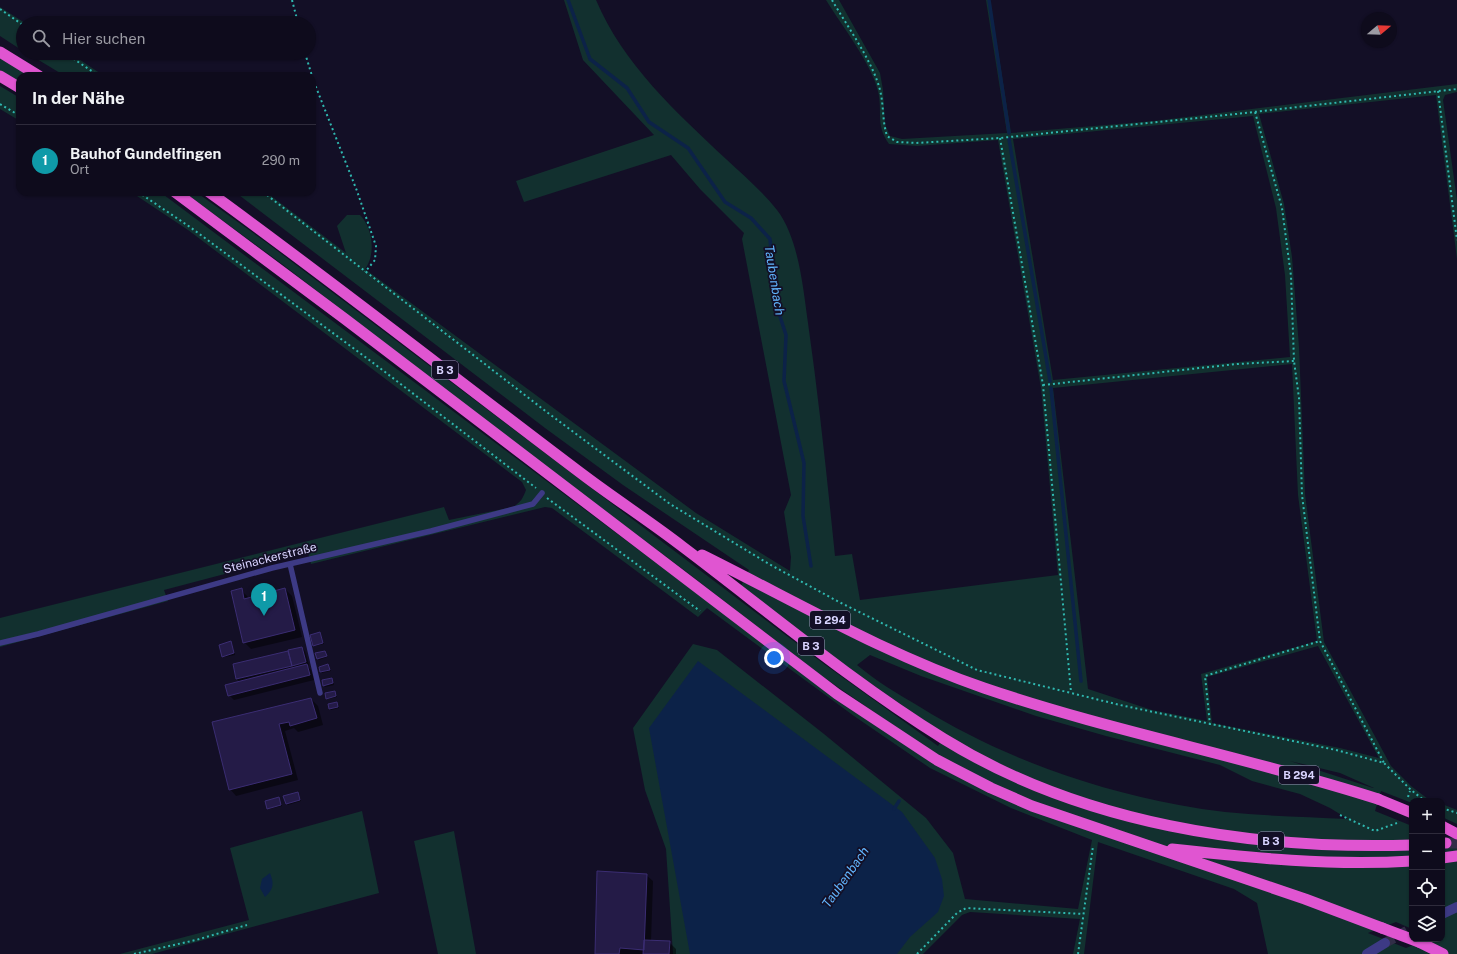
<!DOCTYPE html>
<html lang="de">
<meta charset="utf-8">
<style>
body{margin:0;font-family:"Public Sans",sans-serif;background:#1c1929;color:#f1f3f6}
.controls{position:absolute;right:12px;bottom:12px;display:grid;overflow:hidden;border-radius:8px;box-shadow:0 1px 3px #0004}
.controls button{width:36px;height:36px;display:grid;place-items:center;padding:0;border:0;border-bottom:1px solid #2e2b3b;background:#0e0b1c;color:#f1f3f6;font:20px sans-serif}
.compass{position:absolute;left:1361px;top:12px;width:36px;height:36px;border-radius:50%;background:#0e0b1c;box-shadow:0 1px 3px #0004;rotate:71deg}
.you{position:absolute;left:774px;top:658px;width:14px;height:14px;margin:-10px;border:3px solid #fff;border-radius:50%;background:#1a73e8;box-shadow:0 0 0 6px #1a73e833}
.badge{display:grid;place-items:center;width:26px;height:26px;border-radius:50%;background:#ea580c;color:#fff;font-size:13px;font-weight:700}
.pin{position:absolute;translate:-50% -33px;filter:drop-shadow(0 1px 2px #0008)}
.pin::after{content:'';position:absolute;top:21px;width:14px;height:12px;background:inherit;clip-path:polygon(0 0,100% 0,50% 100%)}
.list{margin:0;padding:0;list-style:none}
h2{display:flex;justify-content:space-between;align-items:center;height:52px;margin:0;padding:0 16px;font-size:17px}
h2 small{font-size:13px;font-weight:400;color:#9b9ba3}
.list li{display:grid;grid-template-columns:26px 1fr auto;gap:12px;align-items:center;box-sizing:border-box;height:72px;padding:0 16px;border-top:1px solid #2e2b3b}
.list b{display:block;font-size:15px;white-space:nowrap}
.list p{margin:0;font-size:13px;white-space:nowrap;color:#9b9ba3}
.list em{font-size:13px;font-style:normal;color:#9b9ba3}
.icon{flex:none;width:22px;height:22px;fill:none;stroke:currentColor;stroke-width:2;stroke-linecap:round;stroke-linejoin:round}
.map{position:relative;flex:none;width:1457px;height:954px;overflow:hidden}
.search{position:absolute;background:#0e0b1c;box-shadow:0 1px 3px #0004;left:16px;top:16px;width:300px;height:44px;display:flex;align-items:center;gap:10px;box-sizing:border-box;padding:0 14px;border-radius:22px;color:#9b9ba3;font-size:15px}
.panel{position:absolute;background:#0e0b1c;box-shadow:0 1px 3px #0004;left:16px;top:72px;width:300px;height:124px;border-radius:12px}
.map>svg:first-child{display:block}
</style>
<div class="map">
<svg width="1457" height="954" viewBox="0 0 1457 954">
<rect width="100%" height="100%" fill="#130f26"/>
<path fill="#12302f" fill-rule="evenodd" d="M 564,0 L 596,0 C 623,64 676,112 726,159 C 743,175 762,191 777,210 C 799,239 803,288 808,323 C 819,400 827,478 835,556 L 852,554 L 860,600 L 1058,575 L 1041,388 L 998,140 L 917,146 L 889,144 C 875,124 883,112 878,91 C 871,63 842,26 826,0 L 839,0 L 880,73 L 883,90 L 885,124 L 890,136 L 902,139 L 1007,133 L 986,0 L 990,0 L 1011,133 L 1154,121 L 1457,84 L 1457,92 L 1445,95 L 1443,100 L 1457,200 L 1457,259 L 1436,95 L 1259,114 L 1284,204 L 1292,257 L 1299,347 L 1305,494 L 1324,642 L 1391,766 L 1411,786 L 1428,799 L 1434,801 L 1412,801 L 1412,803 L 1381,791 L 1375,811 L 1412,826 L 1412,929 L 1396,922 L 1368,933 L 1406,948 L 1428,939 L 1442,939 L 1442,839 L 1457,846 L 1457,954 L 1268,954 L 1257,903 L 1234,889 L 1098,842 L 1084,954 L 1073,954 L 1080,919 L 970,912 L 962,915 L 923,954 L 673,954 L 666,849 L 645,790 L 633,728 L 693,644 L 717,650 L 824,734 L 926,818 L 953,853 L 965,899 L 1078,909 L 1092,840 L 1011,808 L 930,768 L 854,716 L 707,608 L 698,617 L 552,508 L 545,507 L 311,564 L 308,552 L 164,590 L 168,601 L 0,647 L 0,618 L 444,507 L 449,520 L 513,507 C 521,502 523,498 526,490 L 522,482 L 188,230 L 131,192 L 160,192 L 711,604 L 927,760 L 932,752 L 819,674 L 684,570 L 499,431 L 282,264 L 184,192 L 196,192 L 267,243 L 824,664 L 938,746 L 945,735 L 850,669 L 741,586 L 749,570 L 623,485 L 545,428 L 235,192 L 266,192 L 346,253 L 337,226 L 347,215 L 360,215 C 373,228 376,255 365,269 L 696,513 L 790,571 L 791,557 L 784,512 L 791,495 L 742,239 L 744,233 L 700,189 L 671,155 L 524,202 L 516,181 L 654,135 L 583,60 ZM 1253,116 L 1276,208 L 1285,275 L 1290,357 L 1053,380 L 1013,139 ZM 1292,364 L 1298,495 L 1317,641 L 1201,674 L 1207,721 L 1152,710 L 1088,689 L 1053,388 ZM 1318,646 L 1379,758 L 1340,748 L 1212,723 L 1207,677 ZM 870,655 L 921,676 L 1036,716 L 1106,736 L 1220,765 L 1252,781 L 1300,794 L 1330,808 L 1348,819 C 1292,816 1234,816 1179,805 C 1088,788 999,756 920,707 C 898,694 876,681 857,665 ZM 1290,761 L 1340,773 L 1374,788 L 1373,788 Z
M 0,7 L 25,23 L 23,23 L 23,51 L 0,36 Z
M 27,53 L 70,53 L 104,76 L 65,76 Z
M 0,57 L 31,76 L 20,76 L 20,83 L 0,70 Z
M 0,86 L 20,98 L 20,121 L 0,109 Z
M 1442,804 L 1457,810 L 1457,824 L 1442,817 Z
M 362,811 L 379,893 L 152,954 L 120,954 L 249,920 L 230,848 Z
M 454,831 L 476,954 L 438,954 L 414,841 Z"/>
<path fill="#0c2248" d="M 698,661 L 902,812 L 935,858 L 942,879 L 944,896 L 938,912 L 910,937 L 897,954 L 690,954 L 649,728 Z
M 270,873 C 274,883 274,889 265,897 L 260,888 L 262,879 Z"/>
<path fill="#0007" d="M 285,589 L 292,596 L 302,637 L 251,649 L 244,642 L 241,590 L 249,598 Z
M 320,633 L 324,644 L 315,646 L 314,645 Z
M 232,644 L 235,655 L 224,657 L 223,656 Z
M 302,648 L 305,651 L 309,665 L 307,666 L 311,670 L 314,680 L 234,700 L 229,695 L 240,682 L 237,679 L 234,665 Z
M 325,652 L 327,657 L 319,660 L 318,658 Z
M 328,665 L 331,671 L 322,673 L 320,668 Z
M 332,679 L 334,685 L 325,687 L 324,685 Z
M 334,692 L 337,697 L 328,699 L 327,698 Z
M 311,699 L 318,706 L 323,725 L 298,732 L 294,728 L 285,731 L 298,780 L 236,796 L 230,789 L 213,723 Z
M 337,703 L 339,708 L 331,710 L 330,709 Z
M 298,793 L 301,801 L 288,805 L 286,803 Z
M 279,798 L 282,806 L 269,809 L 268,808 Z
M 646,875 L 653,881 L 651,941 L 669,942 L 676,949 L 676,954 L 596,954 Z"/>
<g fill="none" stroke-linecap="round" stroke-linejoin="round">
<path stroke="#0c2248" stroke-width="3.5" d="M 568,0 L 590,59 L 627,88 L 649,122 L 688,148 L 725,202 L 751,218 L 770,239 L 776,304 L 786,335 L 784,381 L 804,463 L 803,516 L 811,566
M 989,0 L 1009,133
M 1009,139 L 1050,381
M 1051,388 L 1081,681
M 894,809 L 899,801"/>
</g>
<path fill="#241b47" stroke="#3b2d73" d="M 242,588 L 244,599 L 285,588 L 295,630 L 243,643 L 231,591 Z
M 320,632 L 323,643 L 313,646 L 310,635 Z
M 231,641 L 234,653 L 222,657 L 219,645 Z
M 302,647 L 306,662 L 292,666 L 288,650 Z
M 288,651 L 292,666 L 236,679 L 233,664 Z
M 325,651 L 327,656 L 317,659 L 315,653 Z
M 307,664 L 310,675 L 228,696 L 225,685 Z
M 328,664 L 330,670 L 320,672 L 319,667 Z
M 332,678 L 333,683 L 323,686 L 322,680 Z
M 335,691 L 336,696 L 326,699 L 325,693 Z
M 311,698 L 317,718 L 290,726 L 289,722 L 279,724 L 292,774 L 229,790 L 212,722 Z
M 337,702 L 338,707 L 329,709 L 328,704 Z
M 298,792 L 300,800 L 286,804 L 283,796 Z
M 279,797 L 281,805 L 267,809 L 265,801 Z
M 597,871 L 647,874 L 644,950 L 620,948 L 619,954 L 595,954 Z
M 644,940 L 670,941 L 669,954 L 643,954 Z"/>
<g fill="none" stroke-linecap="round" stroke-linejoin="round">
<path stroke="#312d47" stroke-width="10" stroke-dasharray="10 5" stroke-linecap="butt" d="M 1385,943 L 1412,928"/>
<path stroke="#312d47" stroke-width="11" stroke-dasharray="11 5.5" stroke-linecap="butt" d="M 1446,843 L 1457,843"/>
<path stroke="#2fb8b0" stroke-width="2" stroke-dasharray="2 3" stroke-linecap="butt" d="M 292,0 L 298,23
M 832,0 C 847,26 873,62 880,90 C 884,106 882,120 887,136 L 897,142 L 916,143 L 1000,138 L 1236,114 L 1457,89
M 0,9 L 23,25
M 65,53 L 99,76
M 305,53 L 312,76
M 312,77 L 357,191 L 376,246 L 375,260 L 365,272
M 1438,91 L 1457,240
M 0,104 L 20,116
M 1255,112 L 1282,208 L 1291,276 L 1294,361 L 1299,398 L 1302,495 L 1320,641 L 1384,763
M 1000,138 L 1043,385 L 1071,692
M 138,192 L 190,227 L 372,362 L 536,488
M 263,192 L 548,413 L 670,504 L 769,564 L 839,602 L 977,670 L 1120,705 L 1336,750 L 1384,763 L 1411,790 L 1425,801
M 1043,385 L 1237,364 L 1294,361
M 547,498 L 700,611
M 1210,725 L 1205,676 L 1320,641
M 1408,797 L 1410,791
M 1442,808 L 1457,813
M 1340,815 L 1375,831 L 1397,823
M 134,954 L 196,940 L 247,925
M 917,954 L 957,913 L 966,908 L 1083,914
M 1078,954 L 1093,846"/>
<path stroke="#3d3a85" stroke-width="5.5" d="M 290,564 L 320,693
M 0,643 L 38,634 L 272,568 L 431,531 L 533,504 L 542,493"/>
<path stroke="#3d3a85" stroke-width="10" d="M 1442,914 L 1457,907
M 1367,954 L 1385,943"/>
<path stroke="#e055d1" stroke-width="11" d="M 0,52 L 39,76
M 0,76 L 20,88
M 175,192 L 345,319 L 837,694 L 937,760 L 991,788 L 1032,806 L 1305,899 L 1382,928
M 209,192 C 337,285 460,382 586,477 C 618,501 652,523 683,547 C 769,612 852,682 944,739 C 1081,824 1253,850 1412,845
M 702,555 C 795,601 885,654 984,688 C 1113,732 1248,757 1378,799
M 1442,826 L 1457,834
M 1442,843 L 1446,843
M 1172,849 C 1252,858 1331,866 1412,861
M 1442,858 L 1457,856
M 1419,942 L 1443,954"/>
<path stroke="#e055d1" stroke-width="11" d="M 1378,799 L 1412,813
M 1382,928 L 1419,942"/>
</g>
<g text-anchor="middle" stroke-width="3.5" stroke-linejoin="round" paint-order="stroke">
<g fill="#130f26" stroke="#9e99be" stroke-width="1">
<rect x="432" y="361" width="26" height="18" rx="3"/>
<rect x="810" y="611" width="40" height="18" rx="3"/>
<rect x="798" y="637" width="26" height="18" rx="3"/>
<rect x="1279" y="766" width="40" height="18" rx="3"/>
<rect x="1258" y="832" width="26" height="18" rx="3"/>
</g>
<g font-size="11" font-weight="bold" fill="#d9d4ff">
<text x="445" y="374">B 3</text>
<text x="830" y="624">B 294</text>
<text x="811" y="650">B 3</text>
<text x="1299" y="779">B 294</text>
<text x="1271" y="845">B 3</text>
</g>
<g font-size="12" fill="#d9d4ff" stroke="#130f26">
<text transform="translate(270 558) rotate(-14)" y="4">Steinackerstraße</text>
</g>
<g font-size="13" font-style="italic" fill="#62b6ff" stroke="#130f26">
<text transform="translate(775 280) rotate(81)" y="5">Taubenbach</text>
<text transform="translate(845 877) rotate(-55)" y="5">Taubenbach</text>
</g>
</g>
</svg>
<div class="controls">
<button>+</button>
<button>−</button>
<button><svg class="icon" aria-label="locate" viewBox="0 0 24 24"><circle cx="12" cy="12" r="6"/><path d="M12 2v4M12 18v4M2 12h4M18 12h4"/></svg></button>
<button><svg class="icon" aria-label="layers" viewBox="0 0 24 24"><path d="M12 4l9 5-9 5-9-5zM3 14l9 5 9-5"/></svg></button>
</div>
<svg class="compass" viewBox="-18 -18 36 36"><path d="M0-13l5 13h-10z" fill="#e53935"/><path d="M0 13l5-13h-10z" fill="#9b9ba3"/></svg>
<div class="you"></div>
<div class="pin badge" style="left:264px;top:616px;background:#0f9aa8">1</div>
<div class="search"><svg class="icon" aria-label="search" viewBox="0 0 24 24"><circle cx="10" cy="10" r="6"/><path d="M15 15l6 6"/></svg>Hier suchen</div>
<section class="panel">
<h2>In der Nähe<small></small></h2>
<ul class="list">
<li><span class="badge" style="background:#0f9aa8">1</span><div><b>Bauhof Gundelfingen</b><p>Ort</p></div><em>290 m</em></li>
</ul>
</section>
</div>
